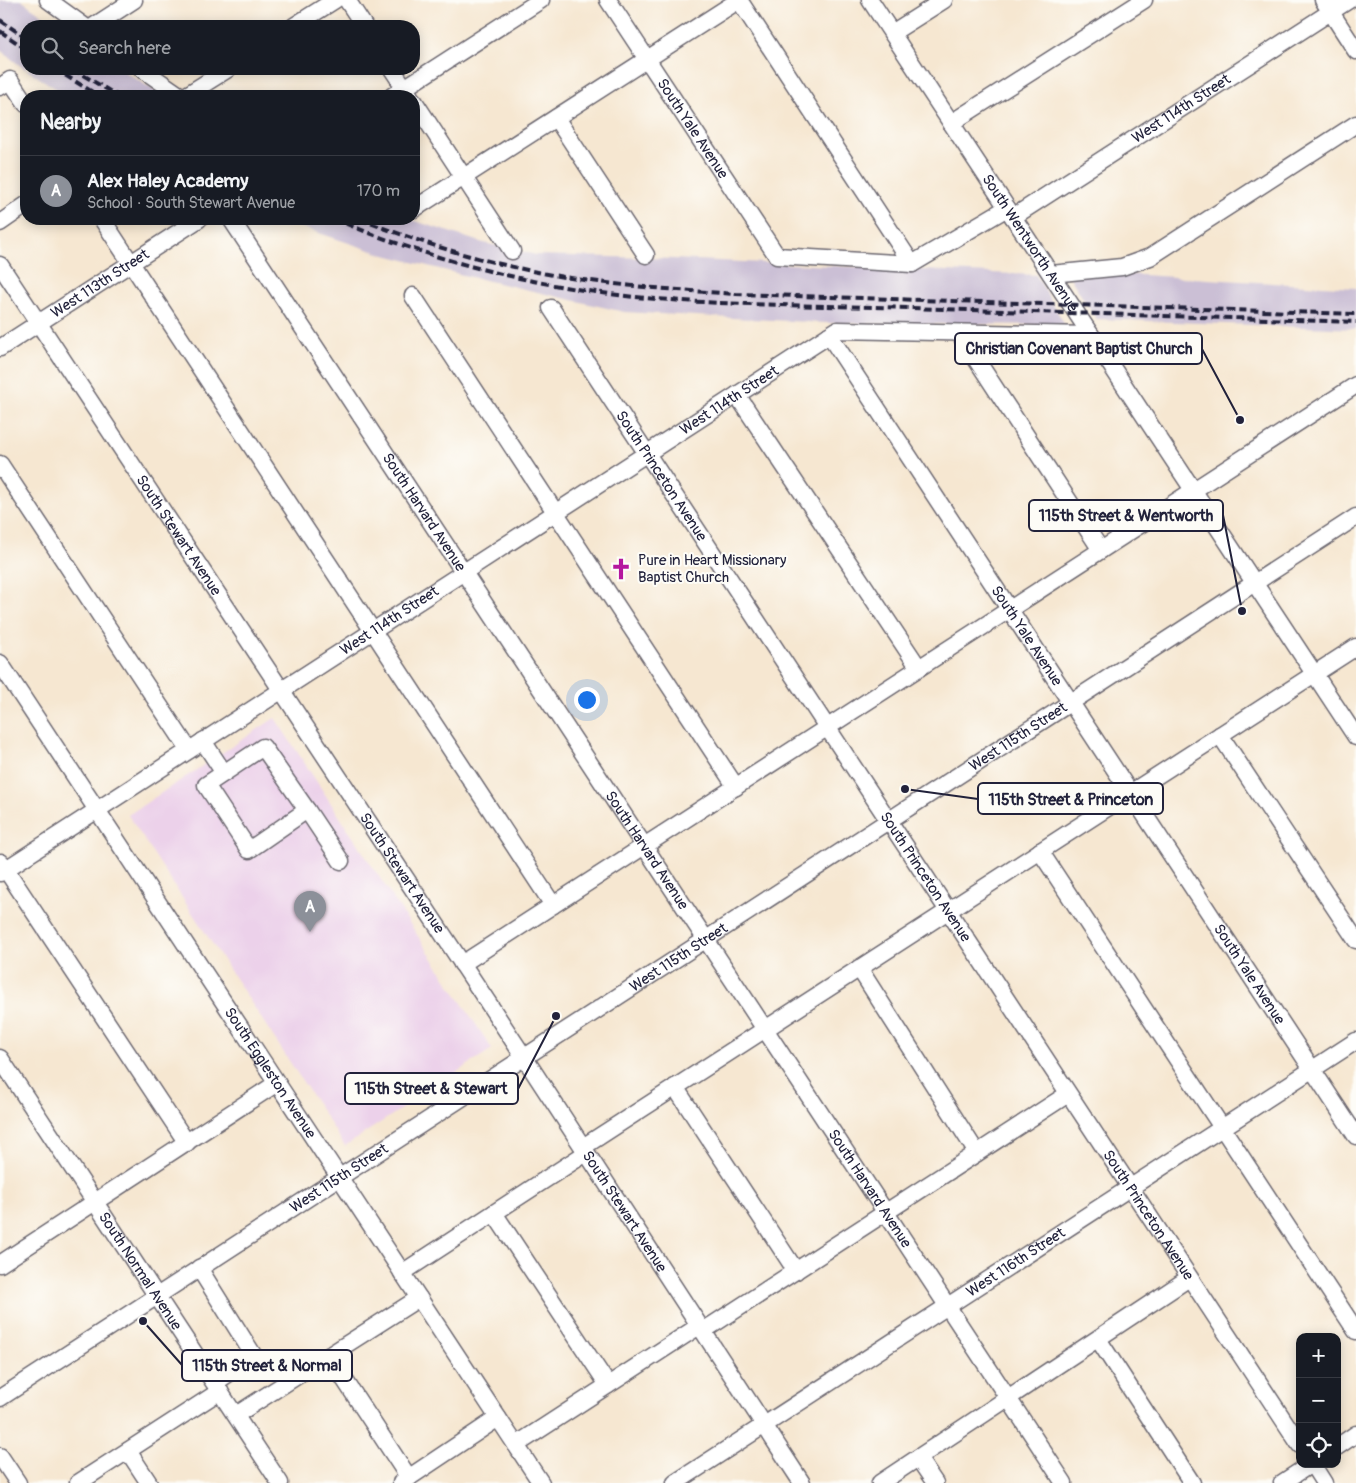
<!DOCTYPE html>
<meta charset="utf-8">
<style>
body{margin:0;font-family:Pangolin,sans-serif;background:#20242c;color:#f1f3f6}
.controls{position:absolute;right:15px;bottom:15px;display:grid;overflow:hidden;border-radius:10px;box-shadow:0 2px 12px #0003}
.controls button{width:45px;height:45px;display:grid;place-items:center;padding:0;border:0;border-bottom:1px solid #363941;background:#171b24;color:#f1f3f6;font:25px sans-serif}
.you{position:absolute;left:586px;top:699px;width:18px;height:18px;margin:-12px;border:4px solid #fff;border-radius:50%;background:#1a73e8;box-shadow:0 0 0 8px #1a73e833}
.badge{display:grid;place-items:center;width:32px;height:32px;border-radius:50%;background:#8c9099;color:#fff;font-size:16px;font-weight:700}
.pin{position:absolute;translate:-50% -41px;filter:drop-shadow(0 1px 2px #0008)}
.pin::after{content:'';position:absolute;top:26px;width:18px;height:15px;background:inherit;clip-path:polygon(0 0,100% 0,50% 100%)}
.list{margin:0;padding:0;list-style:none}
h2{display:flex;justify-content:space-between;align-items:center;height:65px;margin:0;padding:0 20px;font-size:21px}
h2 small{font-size:16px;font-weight:400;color:#9ea1a6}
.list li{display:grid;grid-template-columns:32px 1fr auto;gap:15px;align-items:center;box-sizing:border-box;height:70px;padding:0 20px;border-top:1px solid #363941}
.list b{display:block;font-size:19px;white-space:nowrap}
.list p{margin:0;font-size:16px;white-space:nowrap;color:#9ea1a6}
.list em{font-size:16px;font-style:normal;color:#9ea1a6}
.icon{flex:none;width:28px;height:28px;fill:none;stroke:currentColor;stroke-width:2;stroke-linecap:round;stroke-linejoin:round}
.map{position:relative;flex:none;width:1356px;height:1483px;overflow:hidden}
.search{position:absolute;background:#171b24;box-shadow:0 2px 12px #0003;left:20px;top:20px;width:400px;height:55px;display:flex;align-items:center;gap:12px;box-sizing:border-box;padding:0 18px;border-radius:20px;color:#9ea1a6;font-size:19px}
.panel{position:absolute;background:#171b24;box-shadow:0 2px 12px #0003;left:20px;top:90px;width:400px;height:135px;border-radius:20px}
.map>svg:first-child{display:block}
</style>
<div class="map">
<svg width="1356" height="1483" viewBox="0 0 1356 1483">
<rect width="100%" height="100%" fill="#fdfcf7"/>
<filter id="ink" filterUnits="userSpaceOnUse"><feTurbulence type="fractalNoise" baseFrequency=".02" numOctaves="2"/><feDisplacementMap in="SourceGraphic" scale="10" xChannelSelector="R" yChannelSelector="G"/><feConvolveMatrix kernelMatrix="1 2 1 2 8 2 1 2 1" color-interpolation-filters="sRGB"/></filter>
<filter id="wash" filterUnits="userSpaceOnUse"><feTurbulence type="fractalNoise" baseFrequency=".0096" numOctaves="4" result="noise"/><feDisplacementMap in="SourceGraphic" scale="20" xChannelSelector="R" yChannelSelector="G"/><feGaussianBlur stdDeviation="1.12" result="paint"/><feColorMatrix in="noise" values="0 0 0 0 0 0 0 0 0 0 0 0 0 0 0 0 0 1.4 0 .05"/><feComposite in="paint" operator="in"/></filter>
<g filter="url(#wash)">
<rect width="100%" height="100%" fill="#f6e7d1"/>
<path fill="#ecd1ea" d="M 275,718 L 492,1049 L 345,1146 L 128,815 Z"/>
<path fill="#cbbfd5" d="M 0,0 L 21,0 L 58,26 L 26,26 L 26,69 L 120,69 L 163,96 L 68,96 L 22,67 L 0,50 Z
M 277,219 L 409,219 L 480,242 L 536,255 L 651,258 L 1036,275 L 1065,325 L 826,323 L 624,312 L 463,275 L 385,255 Z
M 1109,273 L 1356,288 L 1356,329 L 1096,319 L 1069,276 Z"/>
</g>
<g filter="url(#ink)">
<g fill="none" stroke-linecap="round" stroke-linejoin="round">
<g stroke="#6c6770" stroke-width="19">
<g id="minor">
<path d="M 48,0 L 84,26"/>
<path d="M 347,0 L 364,26"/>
<path id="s1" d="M 608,0 L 777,256 L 912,264 L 1007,208"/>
<path d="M 739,0 L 912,264"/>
<path id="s2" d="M 870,0 L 1356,737"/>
<path d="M 1323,0 L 1356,51"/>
<path d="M 94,26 L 134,0"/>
<path d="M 294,26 L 335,0"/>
<path d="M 892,33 L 944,0"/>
<path d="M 142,69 L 181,96"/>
<path d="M 392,69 L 410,96"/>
<path d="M 0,87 L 10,80 L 26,104"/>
<path d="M 185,96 L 228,69"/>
<path d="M 392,96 L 541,0"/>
<path d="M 414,101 L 512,251"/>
<path d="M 556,118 L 646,255"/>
<path d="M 951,123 L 1144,0"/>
<path d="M 414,209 L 739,0"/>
<path id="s3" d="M 1013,217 L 1349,0"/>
<path d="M 102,219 L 553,905"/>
<path id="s4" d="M 231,219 L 1064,1483"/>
<path d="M 0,223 L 26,205"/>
<path id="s5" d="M 0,265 L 524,1057 L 802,1483"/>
<path d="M 1051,274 L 1122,267 L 1150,257 L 1356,124"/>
<path d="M 413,296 L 736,787"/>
<path id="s6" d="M 551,308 L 1300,1445"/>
<path d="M 959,333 L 1101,550"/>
<path id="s7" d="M 829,335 L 1356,1136"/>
<path id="s8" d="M 0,348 L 199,219"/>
<path d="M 737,395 L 919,668"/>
<path d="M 0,464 L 189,750"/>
<path id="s9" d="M 0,663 L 541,1483"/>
<path d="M 1220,735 L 1356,940"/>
<path d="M 203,741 L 224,773 L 206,785 L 249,850 L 307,810 L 341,861"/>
<path d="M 224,773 L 263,747 L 307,810"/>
<path d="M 1040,851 L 1356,1331"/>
<path d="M 1,862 L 187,1143"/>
<path id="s10" d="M 0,873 L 837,330 L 1091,335"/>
<path d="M 462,964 L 1356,385"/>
<path d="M 859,968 L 977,1153"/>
<path id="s11" d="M 0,1058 L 280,1483"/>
<path d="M 675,1087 L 796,1271"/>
<path d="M 583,1147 L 1356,647"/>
<path d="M 494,1213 L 608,1385"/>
<path d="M 0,1264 L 277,1083"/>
<path d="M 199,1268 L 254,1356 L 215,1383"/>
<path d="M 402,1273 L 586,1153"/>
<path d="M 703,1331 L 1068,1094"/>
<path d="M 1098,1339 L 1192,1483"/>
<path d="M 329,1356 L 409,1478"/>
<path id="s12" d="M 0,1398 L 1356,517"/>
<path d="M 236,1415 L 419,1298"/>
<path d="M 516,1445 L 699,1326"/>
<path d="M 1337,1447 L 1356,1434"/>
<path d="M 128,1451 L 149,1483"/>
<path d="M 0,1456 L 18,1483"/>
<path d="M 918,1458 L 935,1483"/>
<path d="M 1312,1464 L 1324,1483"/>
<path d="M 78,1483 L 220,1391"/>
<path d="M 401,1483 L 498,1418"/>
<path id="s13" d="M 675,1483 L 1356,1041"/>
<path d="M 880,1483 L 1189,1278"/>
<path d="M 1282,1483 L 1311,1464"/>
</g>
</g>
<use href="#minor" stroke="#fff" stroke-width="16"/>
<path stroke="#22223b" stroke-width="4" stroke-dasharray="8 4" stroke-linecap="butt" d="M 0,20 L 26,38
M 0,31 L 26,49
M 55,69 L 99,96
M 73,69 L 118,96
M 335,219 C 430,260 533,286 635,297 C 726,306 819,305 910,308 C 1059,313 1207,317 1356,322
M 360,219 C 423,244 490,264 558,276 C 617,286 676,290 736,294 L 1356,314"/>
</g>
</g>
<defs>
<g id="church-bare" transform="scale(1.725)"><path d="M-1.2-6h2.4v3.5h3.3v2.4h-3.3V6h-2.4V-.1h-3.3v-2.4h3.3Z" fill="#b5179e" stroke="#fdfcf7" stroke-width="2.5" paint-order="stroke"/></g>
</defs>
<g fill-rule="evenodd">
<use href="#church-bare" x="621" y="569"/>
</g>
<g text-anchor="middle" stroke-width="4" stroke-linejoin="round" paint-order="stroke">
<g font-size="15" fill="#22223b" stroke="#fdfcf7">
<text dy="5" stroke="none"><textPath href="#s3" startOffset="200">West 114th Street</textPath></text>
<text dy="5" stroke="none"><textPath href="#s1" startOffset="154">South Yale Avenue</textPath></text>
<text dy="5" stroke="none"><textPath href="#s2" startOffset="291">South Wentworth Avenue</textPath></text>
<text dy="5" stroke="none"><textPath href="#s8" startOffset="119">West 113th Street</textPath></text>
<text dy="5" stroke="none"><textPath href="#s10" startOffset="869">West 114th Street</textPath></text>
<text dy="5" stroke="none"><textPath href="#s6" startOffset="201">South Princeton Avenue</textPath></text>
<text dy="5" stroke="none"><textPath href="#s4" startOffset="351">South Harvard Avenue</textPath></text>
<text dy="5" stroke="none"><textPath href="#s5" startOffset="324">South Stewart Avenue</textPath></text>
<text dy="5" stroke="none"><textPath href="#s10" startOffset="464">West 114th Street</textPath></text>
<text dy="5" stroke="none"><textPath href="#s7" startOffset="360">South Yale Avenue</textPath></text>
<text dy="5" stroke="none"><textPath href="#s12" startOffset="1214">West 115th Street</textPath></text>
<text dy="5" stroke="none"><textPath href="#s4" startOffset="756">South Harvard Avenue</textPath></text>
<text dy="5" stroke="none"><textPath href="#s5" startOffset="729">South Stewart Avenue</textPath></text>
<text dy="5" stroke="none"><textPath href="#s6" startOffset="681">South Princeton Avenue</textPath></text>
<text dy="5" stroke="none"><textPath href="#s12" startOffset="809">West 115th Street</textPath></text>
<text dy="5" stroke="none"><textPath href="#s7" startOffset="765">South Yale Avenue</textPath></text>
<text dy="5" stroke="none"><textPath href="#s9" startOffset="491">South Eggleston Avenue</textPath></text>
<text dy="5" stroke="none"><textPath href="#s12" startOffset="404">West 115th Street</textPath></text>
<text dy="5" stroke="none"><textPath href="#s4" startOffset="1161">South Harvard Avenue</textPath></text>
<text dy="5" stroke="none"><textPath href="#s5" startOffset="1134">South Stewart Avenue</textPath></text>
<text dy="5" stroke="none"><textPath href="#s6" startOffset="1086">South Princeton Avenue</textPath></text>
<text dy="5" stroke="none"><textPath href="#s13" startOffset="406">West 116th Street</textPath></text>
<text dy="5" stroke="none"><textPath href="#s11" startOffset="255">South Normal Avenue</textPath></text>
</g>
<g font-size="15" fill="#22223b" stroke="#fdfcf7" text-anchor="start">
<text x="638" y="565">Pure in Heart Missionary<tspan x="638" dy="17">Baptist Church</tspan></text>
</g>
</g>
<path fill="none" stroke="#22223b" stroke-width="2" d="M1240 420L1202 349M1242 611L1223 515M905 789L978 799M556 1016L518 1089M143 1321L182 1365"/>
<g fill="#22223b" stroke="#fdfcf7" stroke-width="2">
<circle cx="1240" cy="420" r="5"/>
<circle cx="1242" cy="611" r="5"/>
<circle cx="905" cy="789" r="5"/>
<circle cx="556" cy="1016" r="5"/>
<circle cx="143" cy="1321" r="5"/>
</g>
<g fill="#fdfcf7" stroke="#22223b" stroke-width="2">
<rect x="955" y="333" width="247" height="31" rx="5"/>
<rect x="1029" y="500" width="194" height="31" rx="5"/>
<rect x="978" y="783" width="185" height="31" rx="5"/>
<rect x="345" y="1073" width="173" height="31" rx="5"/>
<rect x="182" y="1350" width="170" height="31" rx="5"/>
</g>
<g font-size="16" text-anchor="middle" font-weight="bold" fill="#22223b">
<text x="1079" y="354">Christian Covenant Baptist Church</text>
<text x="1126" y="521">115th Street &amp; Wentworth</text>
<text x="1071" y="805">115th Street &amp; Princeton</text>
<text x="431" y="1094">115th Street &amp; Stewart</text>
<text x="267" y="1371">115th Street &amp; Normal</text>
</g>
</svg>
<div class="controls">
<button>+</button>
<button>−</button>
<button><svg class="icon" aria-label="locate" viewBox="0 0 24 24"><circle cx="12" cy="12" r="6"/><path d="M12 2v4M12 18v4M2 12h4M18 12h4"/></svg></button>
</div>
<div class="you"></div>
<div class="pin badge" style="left:310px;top:932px">A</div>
<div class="search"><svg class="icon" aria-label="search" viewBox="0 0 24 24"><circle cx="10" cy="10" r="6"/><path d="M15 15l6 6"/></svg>Search here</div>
<section class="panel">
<h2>Nearby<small></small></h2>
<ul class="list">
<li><span class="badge">A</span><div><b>Alex Haley Academy</b><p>School · South Stewart Avenue</p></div><em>170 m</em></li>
</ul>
</section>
</div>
